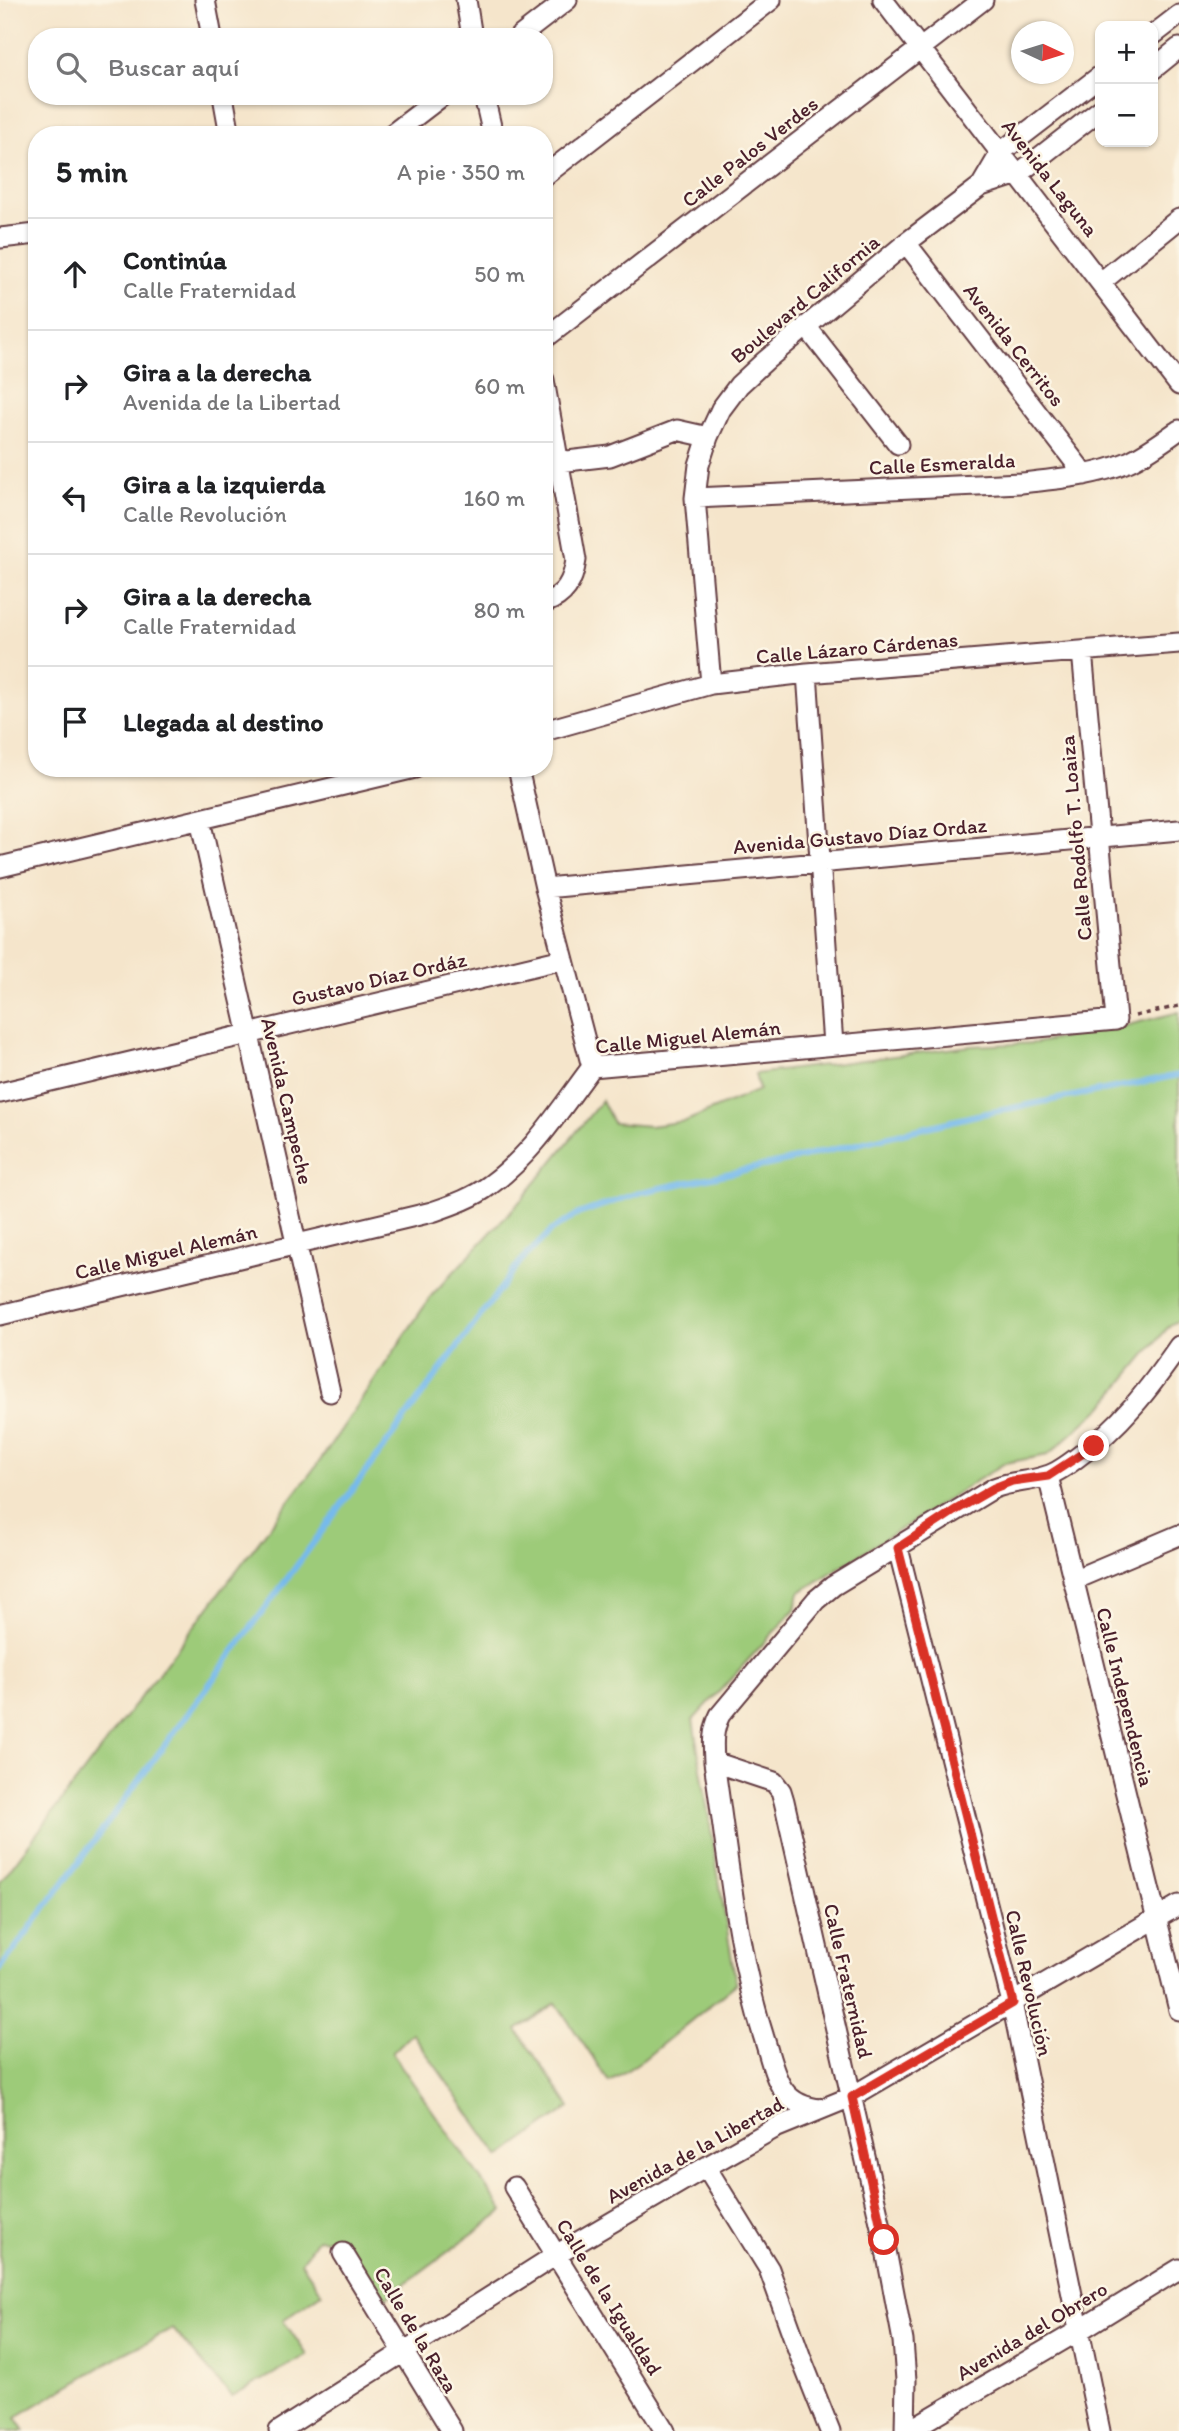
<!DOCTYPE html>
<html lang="es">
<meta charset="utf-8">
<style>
body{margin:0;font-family:Itim,sans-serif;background:#f2f2f2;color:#202124}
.controls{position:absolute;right:21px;top:21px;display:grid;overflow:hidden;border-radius:14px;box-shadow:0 2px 5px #0004}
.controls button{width:63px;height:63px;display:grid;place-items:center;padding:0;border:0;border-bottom:2px solid #e0e0e0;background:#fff;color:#202124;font:35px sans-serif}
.compass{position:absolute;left:1011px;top:21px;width:63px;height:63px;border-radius:50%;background:#fff;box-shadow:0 2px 5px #0004;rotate:94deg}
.stop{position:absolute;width:21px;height:21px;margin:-16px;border:5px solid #d93025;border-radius:50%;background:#fff}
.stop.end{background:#d93025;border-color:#fff;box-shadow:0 2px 7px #0008}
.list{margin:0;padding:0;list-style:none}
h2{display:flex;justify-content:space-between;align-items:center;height:91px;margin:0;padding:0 28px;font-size:30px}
h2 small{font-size:23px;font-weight:400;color:#757577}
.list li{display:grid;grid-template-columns:46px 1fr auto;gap:21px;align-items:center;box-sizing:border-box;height:112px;padding:0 28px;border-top:2px solid #e0e0e0}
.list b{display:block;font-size:26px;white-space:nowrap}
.list p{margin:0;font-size:23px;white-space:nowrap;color:#757577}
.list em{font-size:23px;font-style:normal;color:#757577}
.icon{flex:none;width:38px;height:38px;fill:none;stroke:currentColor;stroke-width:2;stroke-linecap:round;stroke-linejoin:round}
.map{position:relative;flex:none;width:1179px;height:2431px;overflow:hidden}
.search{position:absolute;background:#fff;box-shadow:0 2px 5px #0004;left:28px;top:28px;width:525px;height:77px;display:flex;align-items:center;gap:18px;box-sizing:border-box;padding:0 24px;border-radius:28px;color:#757577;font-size:26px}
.panel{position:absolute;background:#fff;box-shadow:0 2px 5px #0004;left:28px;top:126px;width:525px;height:651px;border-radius:28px}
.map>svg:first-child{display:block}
</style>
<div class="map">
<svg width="1179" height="2431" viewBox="0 0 1179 2431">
<rect width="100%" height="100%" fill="#fcf5e5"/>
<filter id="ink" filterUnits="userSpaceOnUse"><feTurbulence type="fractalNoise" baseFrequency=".0143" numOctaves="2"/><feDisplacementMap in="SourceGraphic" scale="14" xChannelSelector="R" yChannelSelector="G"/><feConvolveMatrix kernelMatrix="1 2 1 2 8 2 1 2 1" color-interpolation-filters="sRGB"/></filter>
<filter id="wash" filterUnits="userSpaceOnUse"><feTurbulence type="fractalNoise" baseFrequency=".00686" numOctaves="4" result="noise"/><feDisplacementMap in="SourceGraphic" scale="28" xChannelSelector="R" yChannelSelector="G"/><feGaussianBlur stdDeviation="1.57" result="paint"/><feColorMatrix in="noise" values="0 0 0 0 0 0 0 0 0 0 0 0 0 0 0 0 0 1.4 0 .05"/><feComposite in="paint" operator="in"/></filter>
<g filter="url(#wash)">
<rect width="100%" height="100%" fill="#f5e5cb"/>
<path fill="#9dcb79" stroke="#747552" stroke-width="2" d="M 1179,1012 L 1179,1320 L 1170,1325 L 1103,1406 L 1048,1455 L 1005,1463 L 799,1593 L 795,1609 L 693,1720 L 736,1984 L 644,2059 L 609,2082 L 556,2003 L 517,2030 L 570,2107 L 500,2157 L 412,2033 L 392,2053 L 503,2211 L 384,2299 L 345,2241 L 317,2239 L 301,2262 L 322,2293 L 283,2320 L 307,2355 L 232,2397 L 173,2329 L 121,2355 L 16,2417 L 25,2431 L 0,2431 L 0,1882 L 322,1458 L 432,1295 L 523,1198 L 602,1100 L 613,1123 L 650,1126 L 686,1121 L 759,1090 L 755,1074 L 971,1046 L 1036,1043 L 1112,1029 Z"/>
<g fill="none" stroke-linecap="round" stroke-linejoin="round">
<path stroke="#76baec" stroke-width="6" d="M 0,1969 L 520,1262 L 552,1230 L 578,1214 L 642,1192 L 782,1162 L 977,1115 L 1179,1075"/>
</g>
</g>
<g filter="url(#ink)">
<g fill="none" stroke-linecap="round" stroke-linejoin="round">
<g stroke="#643d43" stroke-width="23">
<path id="minor" d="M 205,0 L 212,37
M 466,0 L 472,37
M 883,0 L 1179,385
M 1153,35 L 1179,15
M 519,37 L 567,0
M 1153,69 L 1179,48
M 223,96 L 230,135
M 484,96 L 493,135
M 391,135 L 442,96
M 544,176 L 771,0
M 981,186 L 1001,152 L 1100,76
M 0,238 L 37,234
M 906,243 L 1085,475
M 1101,282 L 1179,219
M 806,326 L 898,444
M 544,339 L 983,0
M 544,380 L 576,560 C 573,582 565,596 544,603
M 559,462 L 610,456 L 677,430 L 708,437
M 695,498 L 1021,483 C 1057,479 1095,476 1128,462 C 1146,454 1163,441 1179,430
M 807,673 L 833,1045
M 711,684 L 695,498 L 699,465 L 708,437 L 721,409 L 739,385 L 765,361 L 906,243 L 981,186 L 1018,174 L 1100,110
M 544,731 L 711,684 L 807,673 L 1179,643
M 518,768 L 545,888 L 592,1067
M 200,820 L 330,1392
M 0,867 L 415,768
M 545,888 L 1179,830
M 0,1093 L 563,959
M 0,1315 L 432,1212 C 452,1205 473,1198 490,1185 C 532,1155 561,1108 592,1067 L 1116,1020 L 1082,651
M 1048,1476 L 1179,2010
M 898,1548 L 1012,2003 L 1100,2431
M 1073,1580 L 1179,1535
M 714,1762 L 774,1782 L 781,1791 L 784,1801 L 884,2240 L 903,2341 L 906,2380 L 905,2431
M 821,2109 C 807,2108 793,2103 784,2091 C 774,2077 770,2057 765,2041 C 736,1951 728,1855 714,1762 C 713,1744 712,1731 720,1715 L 816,1600 L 833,1586 L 994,1488 C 1012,1481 1029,1482 1046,1476 C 1057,1473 1069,1464 1078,1457 C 1120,1427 1150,1388 1179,1346
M 706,2167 L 769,2269 L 801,2358 L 830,2431
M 514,2187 L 665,2431
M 343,2253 L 452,2431
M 279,2431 L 556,2255 L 706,2167 L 775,2128 L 851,2097 L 1179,1905
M 908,2431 L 1080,2330 L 1179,2269"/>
</g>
<path stroke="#643d43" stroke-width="3.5" stroke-dasharray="5 5" stroke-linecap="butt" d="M 1135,1016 L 1179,1006"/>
<use href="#minor" stroke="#fff" stroke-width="19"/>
</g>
</g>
<g fill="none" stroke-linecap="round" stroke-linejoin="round" filter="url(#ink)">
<path stroke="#d93025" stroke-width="9" d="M 884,2240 L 852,2097 L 1013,2003 L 898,1548 L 954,1511 L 994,1488 L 1012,1481 L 1048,1476 L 1094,1446"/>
</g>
<g text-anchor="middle" stroke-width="5" stroke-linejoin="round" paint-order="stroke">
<g font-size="21" fill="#4a1f2b" stroke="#fcf5e5">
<text transform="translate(750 152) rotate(-38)" y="7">Calle Palos Verdes</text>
<text transform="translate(1050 178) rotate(52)" y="7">Avenida Laguna</text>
<text transform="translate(805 299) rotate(-40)" y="7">Boulevard California</text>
<text transform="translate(1014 345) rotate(52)" y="7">Avenida Cerritos</text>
<text transform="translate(942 464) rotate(-3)" y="7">Calle Esmeralda</text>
<text transform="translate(857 648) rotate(-5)" y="7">Calle Lázaro Cárdenas</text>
<text transform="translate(860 836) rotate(-5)" y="7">Avenida Gustavo Díaz Ordaz</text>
<text transform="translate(1076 838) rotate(-95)" y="7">Calle Rodolfo T. Loaiza</text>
<text transform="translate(379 979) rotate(-13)" y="7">Gustavo Díaz Ordáz</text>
<text transform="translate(688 1037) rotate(-6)" y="7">Calle Miguel Alemán</text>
<text transform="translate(287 1101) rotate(77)" y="7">Avenida Campeche</text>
<text transform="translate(166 1252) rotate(-13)" y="7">Calle Miguel Alemán</text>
<text transform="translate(1125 1697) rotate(76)" y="7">Calle Independencia</text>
<text transform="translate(848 1981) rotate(77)" y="7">Calle Fraternidad</text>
<text transform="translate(1029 1983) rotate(77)" y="7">Calle Revolución</text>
<text transform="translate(695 2150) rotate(-29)" y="7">Avenida de la Libertad</text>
<text transform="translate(609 2297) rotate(58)" y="7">Calle de la Igualdad</text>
<text transform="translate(416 2330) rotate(59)" y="7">Calle de la Raza</text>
<text transform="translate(1032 2331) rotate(-31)" y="7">Avenida del Obrero</text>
</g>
</g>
</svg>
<div class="controls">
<button>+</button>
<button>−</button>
</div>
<svg class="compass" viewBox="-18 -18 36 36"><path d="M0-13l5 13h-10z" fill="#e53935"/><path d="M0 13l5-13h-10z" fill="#757577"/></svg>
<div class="stop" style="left:884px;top:2240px"></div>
<div class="stop end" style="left:1094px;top:1446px"></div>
<div class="search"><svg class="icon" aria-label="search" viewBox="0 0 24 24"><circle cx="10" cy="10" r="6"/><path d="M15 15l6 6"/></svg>Buscar aquí</div>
<section class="panel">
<h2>5 min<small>A pie · 350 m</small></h2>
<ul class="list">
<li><svg class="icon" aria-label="ahead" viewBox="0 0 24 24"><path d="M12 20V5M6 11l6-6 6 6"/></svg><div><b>Continúa</b><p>Calle Fraternidad</p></div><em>50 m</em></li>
<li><svg class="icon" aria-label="right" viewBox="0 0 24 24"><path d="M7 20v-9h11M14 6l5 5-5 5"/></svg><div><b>Gira a la derecha</b><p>Avenida de la Libertad</p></div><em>60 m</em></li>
<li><svg class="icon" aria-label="left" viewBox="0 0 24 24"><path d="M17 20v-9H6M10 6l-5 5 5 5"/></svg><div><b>Gira a la izquierda</b><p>Calle Revolución</p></div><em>160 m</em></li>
<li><svg class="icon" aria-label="right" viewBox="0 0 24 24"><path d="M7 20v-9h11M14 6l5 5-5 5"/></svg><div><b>Gira a la derecha</b><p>Calle Fraternidad</p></div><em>80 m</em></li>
<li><svg class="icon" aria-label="arrive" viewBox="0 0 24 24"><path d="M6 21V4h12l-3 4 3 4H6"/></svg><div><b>Llegada al destino</b></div></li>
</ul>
</section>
</div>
